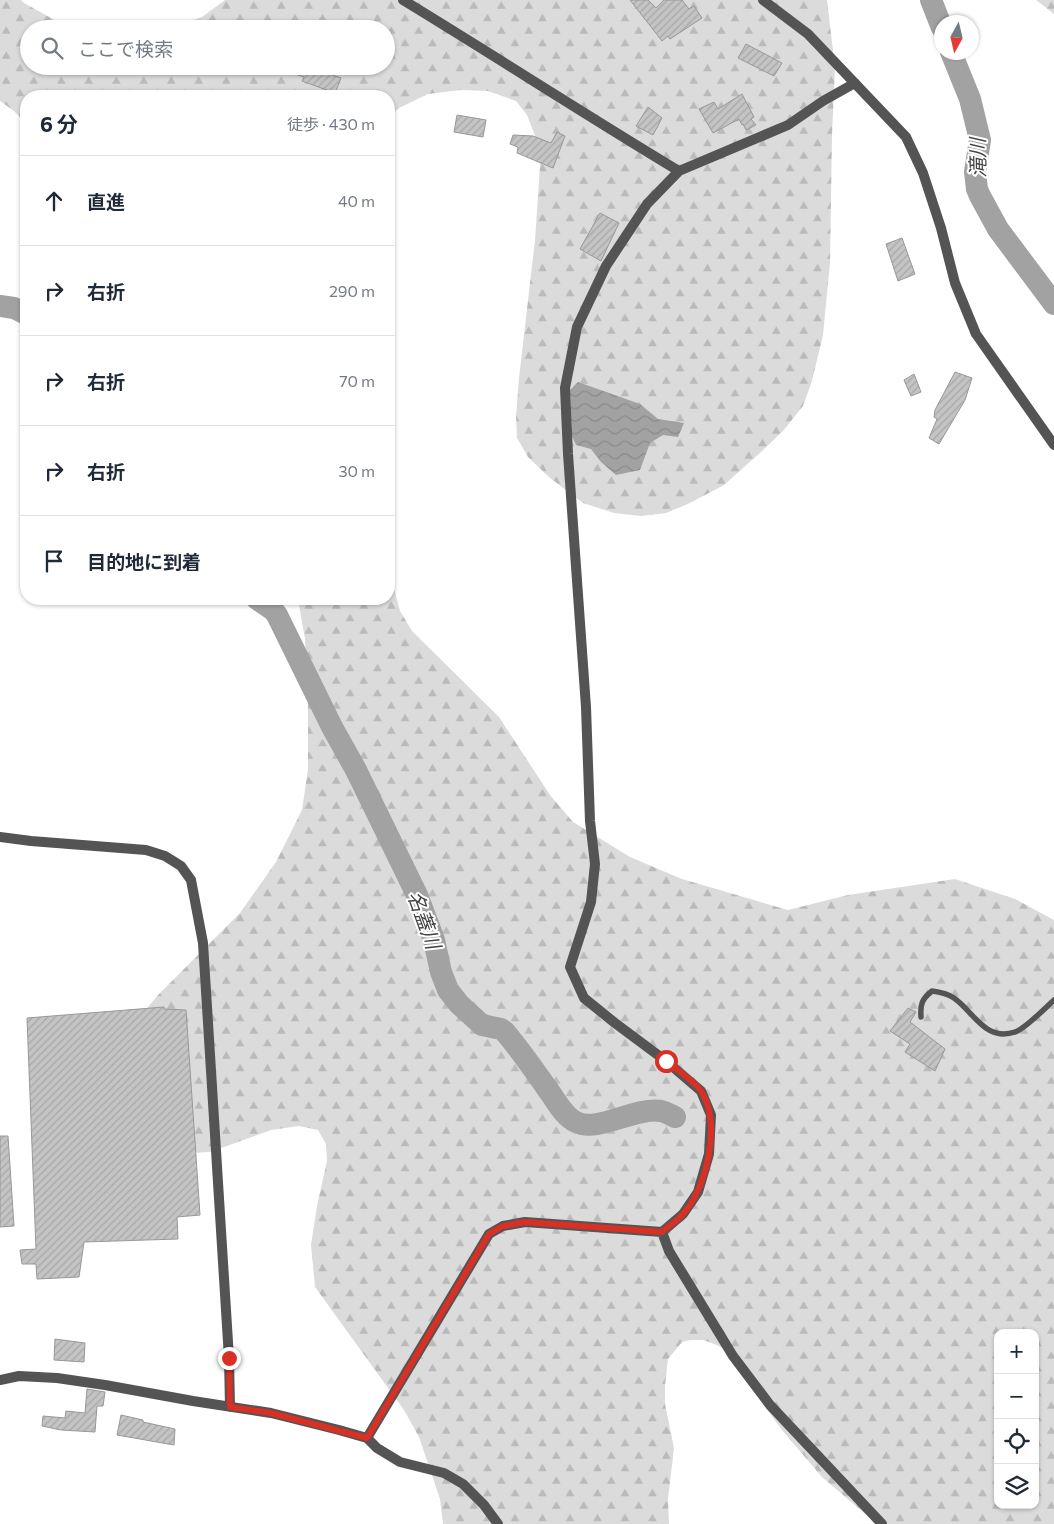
<!DOCTYPE html>
<html lang="ja">
<meta charset="utf-8">
<style>
body{margin:0;font-family:Commissioner,"Noto Sans JP",sans-serif;background:#f2f2f3;color:#1f2937}
.controls{position:absolute;right:15px;bottom:15px;display:grid;overflow:hidden;border-radius:10px;box-shadow:0 1px 4px #0004}
.controls button{width:45px;height:45px;display:grid;place-items:center;padding:0;border:0;border-bottom:1px solid #e0e1e3;background:#fff;color:#1f2937;font:25px sans-serif}
.compass{position:absolute;left:934px;top:15px;width:45px;height:45px;border-radius:50%;background:#fff;box-shadow:0 1px 4px #0004;rotate:188deg}
.stop{position:absolute;width:15px;height:15px;margin:-11px;border:4px solid #d93025;border-radius:50%;background:#fff}
.stop.end{background:#d93025;border-color:#fff;box-shadow:0 1px 5px #0008}
.list{margin:0;padding:0;list-style:none}
h2{display:flex;justify-content:space-between;align-items:center;height:65px;margin:0;padding:0 20px;font-size:21px}
h2 small{font-size:16px;font-weight:400;color:#747a83}
.list li{display:grid;grid-template-columns:32px 1fr auto;gap:15px;align-items:center;box-sizing:border-box;height:90px;padding:0 20px;border-top:1px solid #e0e1e3}
.list b{display:block;font-size:19px;white-space:nowrap}
.list em{font-size:16px;font-style:normal;color:#747a83}
.icon{flex:none;width:28px;height:28px;fill:none;stroke:currentColor;stroke-width:2;stroke-linecap:round;stroke-linejoin:round}
.map{position:relative;flex:none;width:1054px;height:1524px;overflow:hidden}
.search{position:absolute;background:#fff;box-shadow:0 1px 4px #0004;left:20px;top:20px;width:375px;height:55px;display:flex;align-items:center;gap:12px;box-sizing:border-box;padding:0 18px;border-radius:28px;color:#747a83;font-size:19px}
.panel{position:absolute;background:#fff;box-shadow:0 1px 4px #0004;left:20px;top:90px;width:375px;height:515px;border-radius:20px}
.map>svg:first-child{display:block}
</style>
<div class="map">
<svg width="1054" height="1524" viewBox="0 0 1054 1524">
<defs>
<pattern id="forest-firs" width="22" height="20" patternUnits="userSpaceOnUse" patternTransform="scale(1.25)"><rect width="22" height="20" fill="#dbdbdb"/><path d="M5 1l3.5 6h-7zM16 11l3.5 6h-7z" fill="#bababa"/></pattern>
<pattern id="water-waves" width="16" height="10" patternUnits="userSpaceOnUse" patternTransform="scale(1.25)"><rect width="16" height="10" fill="#a2a2a2"/><path d="M0 5q4-4 8 0t8 0" fill="none" stroke="#8a8a8a"/></pattern>
<pattern id="building-hatch" width="6" height="6" patternUnits="userSpaceOnUse" patternTransform="scale(1.25)"><rect width="6" height="6" fill="#c4c4c4"/><path d="M-1 1l2-2M0 6l6-6M5 7l2-2" fill="none" stroke="#a7a7a7"/></pattern>
</defs>
<rect width="100%" height="100%" fill="#fff"/>
<path fill="url(#forest-firs)" fill-rule="evenodd" d="M 0,0 L 21,0 L 24,3 L 60,23 L 96,29 L 29,29 L 29,66 L 386,66 L 386,29 L 168,29 L 202,17 L 225,0 L 827,0 L 835,68 L 832,135 L 830,263 L 823,335 L 812,381 L 803,406 L 783,431 L 761,452 L 724,485 L 690,503 L 666,513 L 641,516 L 614,513 L 583,503 L 550,478 L 528,457 L 517,438 L 516,417 L 519,378 L 535,240 L 540,166 L 537,141 L 527,115 L 516,101 L 488,91 L 461,90 L 428,94 L 399,108 L 389,117 L 389,96 L 26,96 L 26,123 L 14,111 L 0,101 Z
M 1036,0 L 1054,0 L 1054,14 Z
M 389,569 L 400,611 L 412,631 L 499,717 L 550,795 L 573,822 L 630,857 L 682,879 L 788,910 L 848,895 L 955,879 L 1015,899 L 1054,920 L 1054,1524 L 877,1524 L 822,1477 L 782,1430 L 755,1393 L 728,1351 L 717,1345 L 703,1340 L 690,1340 L 682,1342 L 668,1359 L 665,1386 L 665,1404 L 674,1448 L 668,1499 L 669,1524 L 443,1524 L 440,1499 L 419,1437 L 404,1410 L 315,1287 L 311,1245 L 317,1206 L 327,1161 L 326,1144 L 318,1130 L 299,1126 L 271,1130 L 210,1152 L 187,1153 L 128,1031 L 159,994 L 240,913 L 276,862 L 302,810 L 308,769 L 308,695 L 305,639 L 298,599 L 389,599 ZM 998,1333 L 1035,1333 L 1035,1505 L 998,1505 Z"/>
<path fill="url(#water-waves)" d="M 578,382 L 640,404 L 658,419 L 684,423 L 678,437 L 663,435 L 650,443 L 640,470 L 616,475 L 601,462 L 591,449 L 576,445 L 572,436 L 570,390 Z"/>
<g fill="none" stroke-linecap="round" stroke-linejoin="round">
<path stroke="#a2a2a2" stroke-width="22" d="M 931,0 L 942,28
M 951,52 L 970,99 L 980,140 L 975,172 L 977,189 L 980,196 L 998,229 L 1054,304
M 0,306 L 14,308 L 26,314
M 257,599 L 273,610 L 277,615 L 332,727 L 356,770 L 417,895 L 434,940 L 441,972 L 448,990 L 459,1004 L 482,1025 L 501,1029 L 505,1032 C 522,1052 536,1073 551,1094 C 557,1103 565,1117 576,1122 C 598,1133 634,1107 661,1111 C 666,1112 671,1115 675,1117"/>
</g>
<path fill="url(#building-hatch)" stroke="#989898" d="M 630,0 L 648,0 L 656,8 L 664,0 L 682,0 L 689,9 L 694,6 L 702,18 L 670,39 L 668,36 L 662,41 Z
M 746,44 L 782,63 L 774,76 L 738,58 Z
M 277,66 L 306,66 L 341,78 L 335,93 L 302,81 L 304,77 L 277,68 Z
M 742,94 L 754,117 L 751,119 L 756,125 L 746,130 L 743,124 L 742,125 L 739,119 L 713,133 L 699,109 L 714,102 L 718,109 Z
M 648,107 L 662,118 L 653,135 L 636,126 Z
M 457,115 L 486,120 L 483,137 L 454,132 Z
M 557,132 L 565,136 L 553,168 L 517,153 L 518,147 L 510,144 L 513,135 L 533,136 L 551,143 Z
M 600,213 L 619,223 L 601,261 L 580,249 Z
M 902,238 L 915,274 L 898,281 L 886,244 Z
M 955,372 L 972,378 L 965,400 L 939,444 L 929,438 L 937,419 L 934,417 L 935,410 Z
M 914,374 L 921,392 L 911,396 L 904,380 Z
M 164,1007 L 164,1009 L 186,1010 L 200,1215 L 177,1217 L 178,1239 L 84,1242 L 79,1277 L 37,1279 L 36,1264 L 22,1264 L 20,1250 L 36,1249 L 27,1018 Z
M 908,1008 L 916,1012 L 910,1022 L 945,1049 L 935,1071 L 905,1052 L 910,1044 L 890,1031 Z
M 0,1136 L 8,1136 L 14,1226 L 0,1227 Z
M 55,1339 L 85,1343 L 84,1362 L 54,1360 Z
M 87,1389 L 105,1392 L 103,1406 L 97,1406 L 95,1432 L 61,1430 L 42,1426 L 43,1416 L 65,1418 L 66,1411 L 85,1413 Z
M 121,1415 L 143,1420 L 143,1422 L 175,1429 L 174,1445 L 117,1435 Z"/>
<g fill="none" stroke-linecap="round" stroke-linejoin="round">
<path stroke="#545454" stroke-width="5.5" d="M 921,1017 C 920,1004 922,999 932,991 C 940,992 948,994 954,998 C 974,1012 985,1042 1015,1032 C 1025,1029 1045,1008 1054,1000"/>
<path stroke="#545454" stroke-width="10" d="M 403,0 C 495,56 586,115 679,171
M 763,0 L 808,34 L 906,137 L 923,173 L 941,228 L 955,283 L 976,334 L 1054,445
M 0,837 L 31,841 L 146,850 L 165,856 L 181,866 L 191,880 L 203,943 L 229,1358 L 230,1407
M 662,1232 L 669,1251 L 733,1356 L 770,1405 L 882,1524
M 0,1380 L 19,1376 L 57,1378 L 105,1385 L 193,1401 L 271,1413 L 339,1430 L 367,1438 L 377,1448 L 400,1462 L 444,1473 L 463,1484 L 484,1505 L 498,1524
M 367,1438 L 489,1234 L 503,1226 L 525,1222 L 662,1232 L 683,1214 L 698,1192 L 709,1154 L 711,1115 L 701,1091 L 666,1061 L 615,1023 L 584,998 L 570,967 L 591,902 L 595,864 L 590,821 L 586,707 L 568,454 L 565,388 L 577,327 L 606,266 L 647,204 L 679,171 L 788,125 L 823,101 L 855,83"/>
</g>
<g fill="none" stroke-linecap="round" stroke-linejoin="round">
<path stroke="#d93025" stroke-width="6" d="M 229,1358 L 230,1407 L 271,1413 L 367,1438 L 489,1234 L 503,1226 L 525,1222 L 662,1232 C 669,1226 677,1221 683,1214 C 707,1188 722,1122 701,1091 C 695,1082 675,1068 666,1061"/>
</g>
<g text-anchor="middle" stroke-width="4" stroke-linejoin="round" paint-order="stroke">
<g font-size="20" font-style="italic" fill="#434343" stroke="#fff">
<text transform="translate(978 158) rotate(-91)" y="7">滝川</text>
<text transform="translate(424 920) rotate(70)" y="7">名蓋川</text>
</g>
</g>
</svg>
<div class="controls">
<button>+</button>
<button>−</button>
<button><svg class="icon" aria-label="locate" viewBox="0 0 24 24"><circle cx="12" cy="12" r="6"/><path d="M12 2v4M12 18v4M2 12h4M18 12h4"/></svg></button>
<button><svg class="icon" aria-label="layers" viewBox="0 0 24 24"><path d="M12 4l9 5-9 5-9-5zM3 14l9 5 9-5"/></svg></button>
</div>
<svg class="compass" viewBox="-18 -18 36 36"><path d="M0-13l5 13h-10z" fill="#e53935"/><path d="M0 13l5-13h-10z" fill="#747a83"/></svg>
<div class="stop" style="left:666px;top:1061px"></div>
<div class="stop end" style="left:229px;top:1358px"></div>
<div class="search"><svg class="icon" aria-label="search" viewBox="0 0 24 24"><circle cx="10" cy="10" r="6"/><path d="M15 15l6 6"/></svg>ここで検索</div>
<section class="panel">
<h2>6 分<small>徒歩 · 430 m</small></h2>
<ul class="list">
<li><svg class="icon" aria-label="ahead" viewBox="0 0 24 24"><path d="M12 20V5M6 11l6-6 6 6"/></svg><div><b>直進</b></div><em>40 m</em></li>
<li><svg class="icon" aria-label="right" viewBox="0 0 24 24"><path d="M7 20v-9h11M14 6l5 5-5 5"/></svg><div><b>右折</b></div><em>290 m</em></li>
<li><svg class="icon" aria-label="right" viewBox="0 0 24 24"><path d="M7 20v-9h11M14 6l5 5-5 5"/></svg><div><b>右折</b></div><em>70 m</em></li>
<li><svg class="icon" aria-label="right" viewBox="0 0 24 24"><path d="M7 20v-9h11M14 6l5 5-5 5"/></svg><div><b>右折</b></div><em>30 m</em></li>
<li><svg class="icon" aria-label="arrive" viewBox="0 0 24 24"><path d="M6 21V4h12l-3 4 3 4H6"/></svg><div><b>目的地に到着</b></div></li>
</ul>
</section>
</div>
